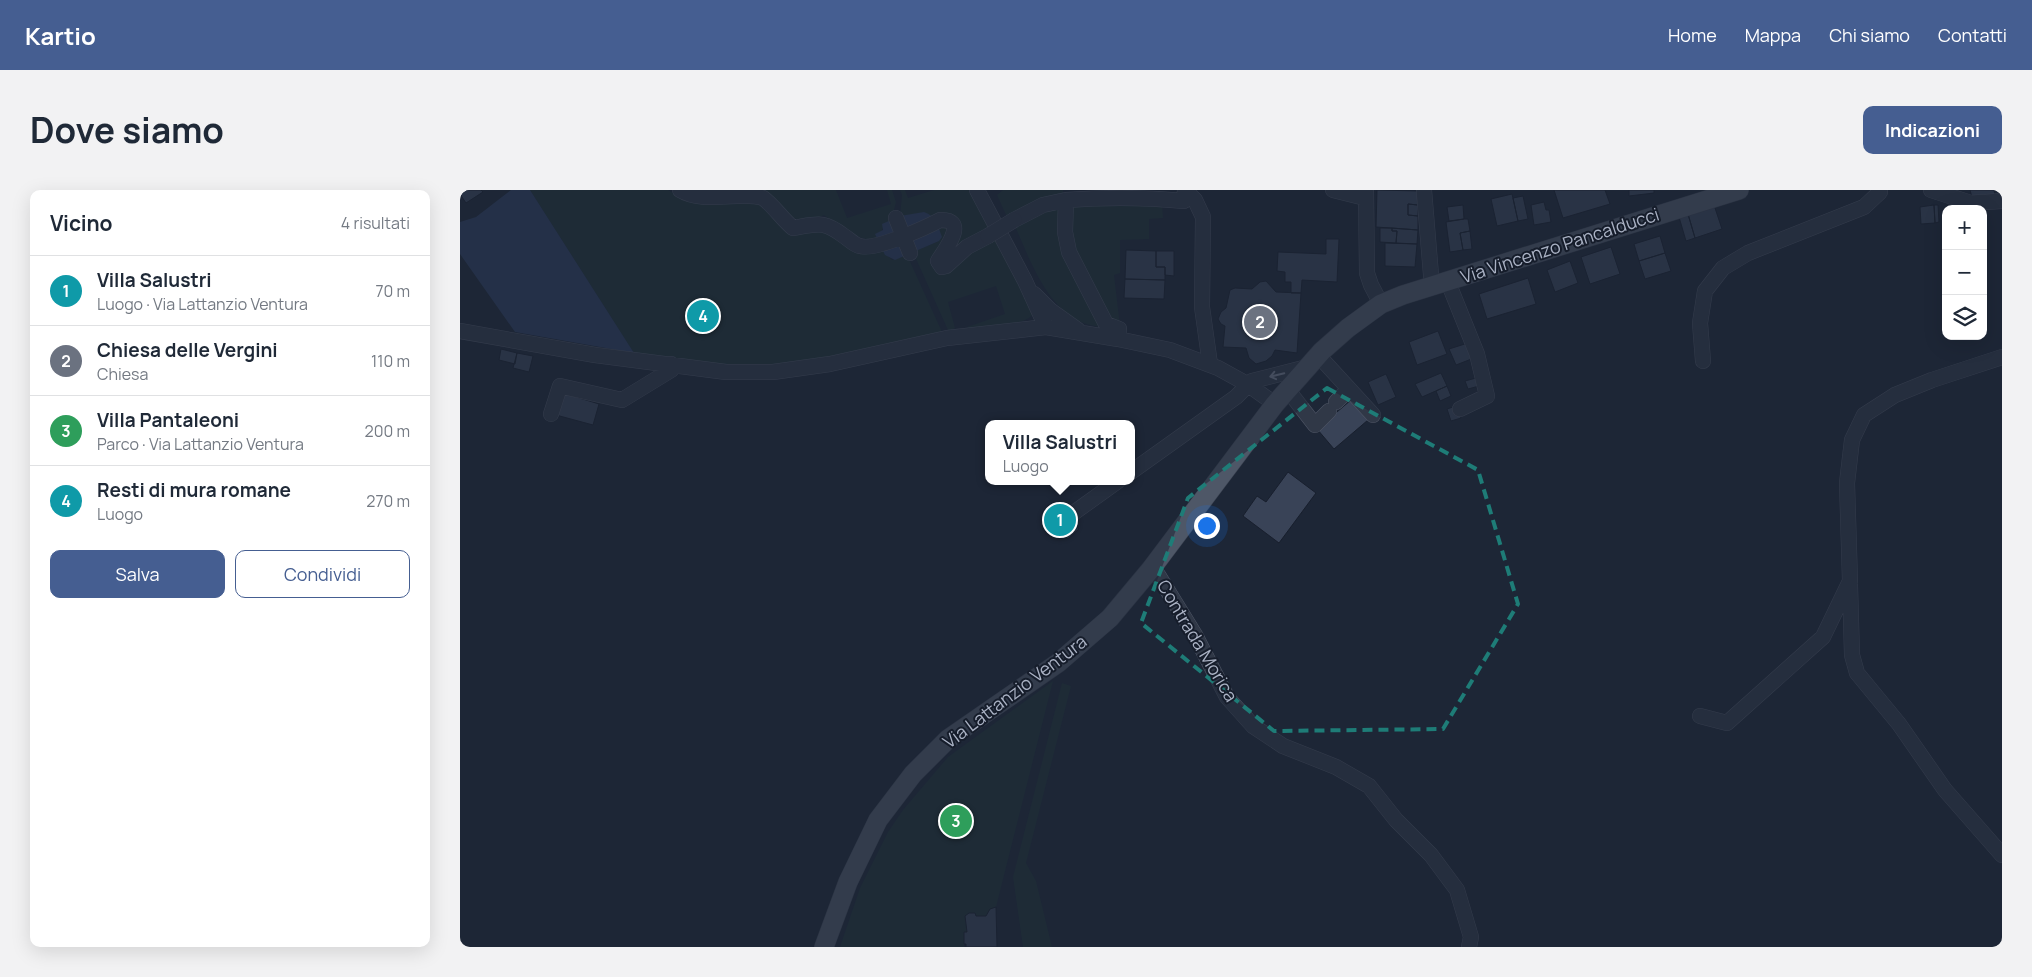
<!DOCTYPE html>
<html lang="it">
<meta charset="utf-8">
<style>
body{margin:0;font-family:Manrope,sans-serif;background:#f2f2f3;color:#1f2937}
.controls{position:absolute;right:15px;top:15px;display:grid;overflow:hidden;border-radius:10px;box-shadow:0 5px 20px #0002}
.controls button{width:45px;height:45px;display:grid;place-items:center;padding:0;border:0;border-bottom:1px solid #e0e1e3;background:#fff;color:#1f2937;font:25px sans-serif}
.you{position:absolute;left:746px;top:335px;width:18px;height:18px;margin:-12px;border:4px solid #fff;border-radius:50%;background:#1a73e8;box-shadow:0 0 0 8px #1a73e833}
.badge{display:grid;place-items:center;width:32px;height:32px;border-radius:50%;background:#455e91;color:#fff;font-size:16px;font-weight:700}
.pin{position:absolute;translate:-50% -50%;border:2px solid #fff;box-shadow:0 1px 5px #0006}
.popup{position:absolute;left:525px;top:230px;width:150px;height:65px;box-sizing:border-box;display:grid;place-content:center;border-radius:10px;background:#fff;filter:drop-shadow(0 1px 4px #0005);font-size:16px;white-space:nowrap;color:#747a83}
.popup b{font-size:19px;color:#1f2937}
.popup::after{content:'';position:absolute;left:50%;top:100%;margin-left:-10px;border:10px solid transparent;border-top-color:#fff}
.list{margin:0;padding:0;list-style:none}
h2{display:flex;justify-content:space-between;align-items:center;height:65px;margin:0;padding:0 20px;font-size:21px}
h2 small{font-size:16px;font-weight:400;color:#747a83}
.list li{display:grid;grid-template-columns:32px 1fr auto;gap:15px;align-items:center;box-sizing:border-box;height:70px;padding:0 20px;border-top:1px solid #e0e1e3}
.list b{display:block;font-size:19px;white-space:nowrap}
.list p{margin:0;font-size:16px;white-space:nowrap;color:#747a83}
.list em{font-size:16px;font-style:normal;color:#747a83}
.actions{display:flex;gap:10px;padding:15px 20px}
.actions a{flex:1;padding:11px 0;border:1px solid #455e91;border-radius:10px;text-align:center;font-size:18px;color:#455e91}
.actions .main{background:#455e91;color:#fff}
.icon{flex:none;width:28px;height:28px;fill:none;stroke:currentColor;stroke-width:2;stroke-linecap:round;stroke-linejoin:round}
.map{position:relative;flex:none;width:1542px;height:757px;overflow:hidden;border-radius:10px}
header{display:flex;align-items:center;gap:30px;box-sizing:border-box;height:70px;padding:0 25px;background:#455e91;color:#fff}
header strong{font-size:24px}
nav{display:flex;gap:28px;margin-inline-start:auto;font-size:18px}
.intro{display:flex;align-items:center;justify-content:space-between;box-sizing:border-box;height:120px;padding:0 30px}
h1{margin:0;font-size:35px}
.button{padding:12px 22px;border-radius:10px;background:#455e91;color:#fff;font-size:18px;font-weight:700}
main{display:flex;gap:30px;padding:0 30px}
aside{flex:1;background:#fff;border-radius:10px;box-shadow:0 5px 20px #0002}
.map>svg:first-child{display:block}
</style>
<header>
<strong>Kartio</strong>
<nav><a>Home</a><a>Mappa</a><a>Chi siamo</a><a>Contatti</a></nav>
</header>
<div class="intro"><h1>Dove siamo</h1><a class="button">Indicazioni</a></div>
<main>
<aside>
<h2>Vicino<small>4 risultati</small></h2>
<ul class="list">
<li><span class="badge" style="background:#0f9aa8">1</span><div><b>Villa Salustri</b><p>Luogo · Via Lattanzio Ventura</p></div><em>70 m</em></li>
<li><span class="badge" style="background:#6b7280">2</span><div><b>Chiesa delle Vergini</b><p>Chiesa</p></div><em>110 m</em></li>
<li><span class="badge" style="background:#2e9e5b">3</span><div><b>Villa Pantaleoni</b><p>Parco · Via Lattanzio Ventura</p></div><em>200 m</em></li>
<li><span class="badge" style="background:#0f9aa8">4</span><div><b>Resti di mura romane</b><p>Luogo</p></div><em>270 m</em></li>
</ul>
<div class="actions"><a class="main">Salva</a><a>Condividi</a></div>
</aside>
<div class="map">
<svg width="1542" height="757" viewBox="0 0 1542 757">
<rect width="100%" height="100%" fill="#1d2636"/>
<path fill="#1f3237" d="M 70,0 L 208,0 L 227,11 L 284,10 L 304,16 L 317,32 L 363,38 L 421,59 L 432,70 L 447,65 L 482,142 L 344,174 L 281,178 L 174,163 Z
M 299,0 L 376,0 L 387,28 L 431,14 L 427,0 L 432,0 L 436,12 L 434,20 L 435,28 L 423,37 L 418,53 L 390,44 L 364,25 L 350,31 L 331,28 Z
M 440,0 L 445,0 L 448,8 L 474,0 L 512,0 L 533,40 L 493,63 L 498,40 L 474,28 L 440,26 L 442,5 Z
M 543,0 L 603,0 L 603,6 L 547,27 L 537,5 Z
M 660,9 L 663,15 L 702,13 L 703,28 L 689,29 L 689,49 L 660,50 L 660,83 L 654,85 L 660,136 L 652,132 L 614,62 L 610,13 Z
M 605,13 L 601,41 L 644,138 C 637,136 628,135 621,132 C 584,114 570,69 554,34 Z
M 485,32 L 495,71 L 536,46 L 574,123 C 565,137 526,137 509,140 L 507,137 L 545,124 L 536,96 L 488,112 L 495,138 L 490,141 L 488,140 L 453,62 L 479,51 L 478,36 Z
M 593,491 L 536,717 L 530,719 L 526,726 L 516,726 L 515,723 L 505,726 L 507,742 L 504,742 L 504,757 L 380,757 L 400,698 L 428,642 L 443,620 L 488,567 Z
M 602,493 L 611,496 L 566,673 L 576,691 L 592,757 L 563,757 L 553,687 Z"/>
<path fill="#2d3d5d" d="M 51,0 L 70,0 L 174,163 L 55,142 L 0,64 L 0,32 L 16,27 Z
M 464,22 C 476,26 478,36 482,47 L 479,51 L 435,70 L 425,65 L 415,44 L 423,40 L 422,34 L 440,26 Z"/>
<path fill="#394357" stroke="#181f2d" d="M 0,0 L 21,0 L 23,2 L 6,13 L 0,4 Z
M 917,0 L 959,1 L 958,15 L 948,14 L 948,25 L 958,26 L 958,40 L 916,37 Z
M 1094,0 L 1145,0 L 1150,14 L 1103,28 Z
M 1169,0 L 1194,0 L 1194,3 L 1169,6 Z
M 1510,0 L 1534,0 L 1535,6 L 1513,11 Z
M 1052,4 L 1058,31 L 1037,36 L 1031,9 Z
M 1063,6 L 1068,29 L 1058,31 L 1053,8 Z
M 1084,12 L 1086,20 L 1089,20 L 1091,32 L 1074,35 L 1071,15 Z
M 948,14 L 958,15 L 958,26 L 948,25 Z
M 1003,15 L 1004,29 L 989,31 L 987,17 Z
M 1254,15 L 1262,39 L 1235,48 L 1228,24 Z
M 1474,15 L 1478,15 L 1479,32 L 1475,33 Z
M 1474,15 L 1475,33 L 1461,34 L 1460,17 Z
M 1228,24 L 1235,48 L 1226,51 L 1219,27 Z
M 1004,29 L 1008,29 L 1010,41 L 1000,43 L 1003,60 L 990,62 L 986,32 Z
M 920,38 L 932,38 L 932,41 L 937,41 L 936,53 L 920,52 Z
M 932,38 L 958,40 L 957,54 L 936,53 L 937,41 L 932,41 Z
M 1010,41 L 1012,59 L 1003,60 L 1000,43 Z
M 1200,46 L 1205,63 L 1179,71 L 1174,54 Z
M 866,49 L 879,49 L 877,92 L 842,90 L 841,103 L 831,103 L 831,92 L 825,92 L 825,82 L 817,81 L 818,62 L 866,64 Z
M 925,53 L 957,54 L 955,77 L 925,76 Z
M 1151,57 L 1160,84 L 1130,94 L 1121,67 Z
M 666,60 L 696,61 L 696,77 L 705,77 L 705,90 L 665,89 Z
M 696,61 L 714,61 L 714,86 L 705,85 L 705,77 L 696,77 Z
M 1205,63 L 1211,81 L 1185,89 L 1179,71 Z
M 1110,71 L 1118,93 L 1095,102 L 1087,80 Z
M 1068,88 L 1076,114 L 1027,129 L 1019,104 Z
M 665,89 L 705,90 L 704,109 L 664,108 Z
M 806,91 L 816,102 L 841,103 L 837,163 L 815,160 L 812,166 L 806,171 L 796,174 L 789,168 L 786,158 L 763,157 L 765,136 L 761,134 L 758,129 L 761,122 L 766,118 L 770,100 L 775,98 L 792,99 L 800,92 Z
M 978,141 L 987,164 L 957,175 L 949,152 Z
M 1008,153 L 1014,168 L 996,175 L 989,159 Z
M 41,159 L 57,163 L 55,174 L 39,170 Z
M 57,163 L 73,166 L 69,182 L 53,178 Z
M 981,183 L 987,196 L 962,207 L 955,194 Z
M 926,184 L 936,207 L 918,215 L 908,192 Z
M 1016,188 L 1019,196 L 1008,199 L 1005,191 Z
M 987,196 L 991,206 L 980,211 L 976,201 Z
M 103,203 L 139,214 L 133,235 L 96,225 Z
M 891,210 L 908,230 L 874,259 L 857,239 Z
M 996,216 L 1001,228 L 991,231 L 987,219 Z
M 828,282 L 856,303 L 819,353 L 783,326 L 797,306 L 806,312 Z
M 593,312 L 619,339 L 608,349 L 582,322 Z
M 536,717 L 537,757 L 506,757 L 506,754 L 504,754 L 504,742 L 507,742 L 505,726 L 509,723 L 515,723 L 516,726 L 526,726 L 530,719 Z"/>
<g fill="none" stroke-linecap="round" stroke-linejoin="round">
<g stroke="#4e5565" stroke-width="16">
<path id="minor" d="M 220,0 C 244,15 283,0 303,8 C 314,16 322,29 333,38 C 358,34 363,30 384,46 C 389,49 394,55 400,56 C 414,61 465,38 480,30 C 510,29 484,61 478,71 L 482,77 L 486,76 L 507,57 L 528,46
M 517,0 L 565,91 L 586,137
M 725,0 L 735,10 L 743,27 L 742,117 L 750,174
M 873,0 L 905,8
M 906,0 L 907,83 L 911,95 L 921,114
M 964,0 L 972,97
M 1471,0 L 1511,13 L 1542,11
M 436,28 L 450,63
M 554,30 L 583,15 L 606,10
M 988,92 L 1017,164 L 1027,206 L 1000,219
M 574,104 L 590,120 L 618,140
M 0,141 L 135,165 L 266,182 L 313,182 L 370,174 L 487,148 L 586,137 L 658,149 L 710,160 L 758,178 L 787,194 L 815,214
M 658,149 L 659,139 L 646,134 L 609,62 L 605,42 L 606,10 C 646,7 684,7 724,11 L 725,0
M 858,165 L 913,225
M 1243,171 L 1240,133 L 1245,101 L 1263,78 L 1288,63 L 1404,17 L 1420,2
M 827,199 L 855,235 L 869,221
M 876,212 L 889,199
M 91,224 L 100,196 L 162,210 L 211,180 L 211,174
M 671,282 L 776,207 L 792,191 L 847,177
M 612,324 L 658,291
M 691,379 L 698,385 L 735,445 L 767,507 L 793,536 L 823,556 L 876,577 L 909,596 L 936,630 L 971,665 L 997,700 L 1011,747 L 1009,757
M 1390,395 L 1392,465 L 1397,483 L 1439,534 L 1485,600 L 1542,665
M 1240,526 L 1267,533 L 1363,447 L 1390,391 L 1387,293 L 1392,250 L 1404,225 L 1435,205 L 1472,190 L 1542,167"/>
</g>
<g stroke="#3a4150" stroke-width="20">
<path id="major" d="M 364,757 L 388,692 L 418,630 L 453,584 L 488,549 L 598,473 L 650,428 L 691,379 L 815,214 L 862,161 L 888,138 L 921,114 L 943,105 L 1279,0"/>
</g>
<use href="#minor" stroke="#303847" stroke-width="15"/>
<use href="#major" stroke="#4e5767" stroke-width="19"/>
<g stroke="#4e5565" stroke-width="16" stroke-linecap="butt">
<path id="minor-bridge" d="M 528,46 L 554,30"/>
</g>
<use href="#minor-bridge" stroke="#303847" stroke-width="15"/>
</g>
<defs><path id="oneway-shaft" d="M-6 0H5M1.5-3L5.5 0L1.5 3" fill="none" stroke-width="1.6" stroke-linecap="round" stroke-linejoin="round" transform="scale(1.25)"/></defs>
<use stroke="#737b8c" href="#oneway-shaft" transform="translate(817 185) rotate(166)"/>
<path d="M0 0H1542V757H0ZM 867,198 L 1018,280 L 1058,414 L 983,539 L 814,541 L 681,433 L 728,308 Z" fill="#1d2636" fill-opacity=".55" fill-rule="evenodd"/>
<path fill="none" stroke="#1e7c77" stroke-width="4" stroke-dasharray="10 6" stroke-linejoin="round" d="M 867,198 L 1018,280 L 1058,414 L 983,539 L 814,541 L 681,433 L 728,308 Z"/>
<g text-anchor="middle" stroke-width="4" stroke-linejoin="round" paint-order="stroke">
<g font-size="18" fill="#aab2c4" stroke="#161d2b">
<text transform="translate(1100 56) rotate(-18)" y="6">Via Vincenzo Pancalducci</text>
<text transform="translate(737 451) rotate(59)" y="6">Contrada Morica</text>
<text transform="translate(555 502) rotate(-37)" y="6">Via Lattanzio Ventura</text>
</g>
</g>
</svg>
<div class="controls">
<button>+</button>
<button>−</button>
<button><svg class="icon" aria-label="layers" viewBox="0 0 24 24"><path d="M12 4l9 5-9 5-9-5zM3 14l9 5 9-5"/></svg></button>
</div>
<div class="you"></div>
<div class="pin badge" style="left:600px;top:330px;background:#0f9aa8">1</div>
<div class="popup"><b>Villa Salustri</b>Luogo</div>
<div class="pin badge" style="left:800px;top:132px;background:#6b7280">2</div>
<div class="pin badge" style="left:496px;top:631px;background:#2e9e5b">3</div>
<div class="pin badge" style="left:243px;top:126px;background:#0f9aa8">4</div>
</div>
</main>
